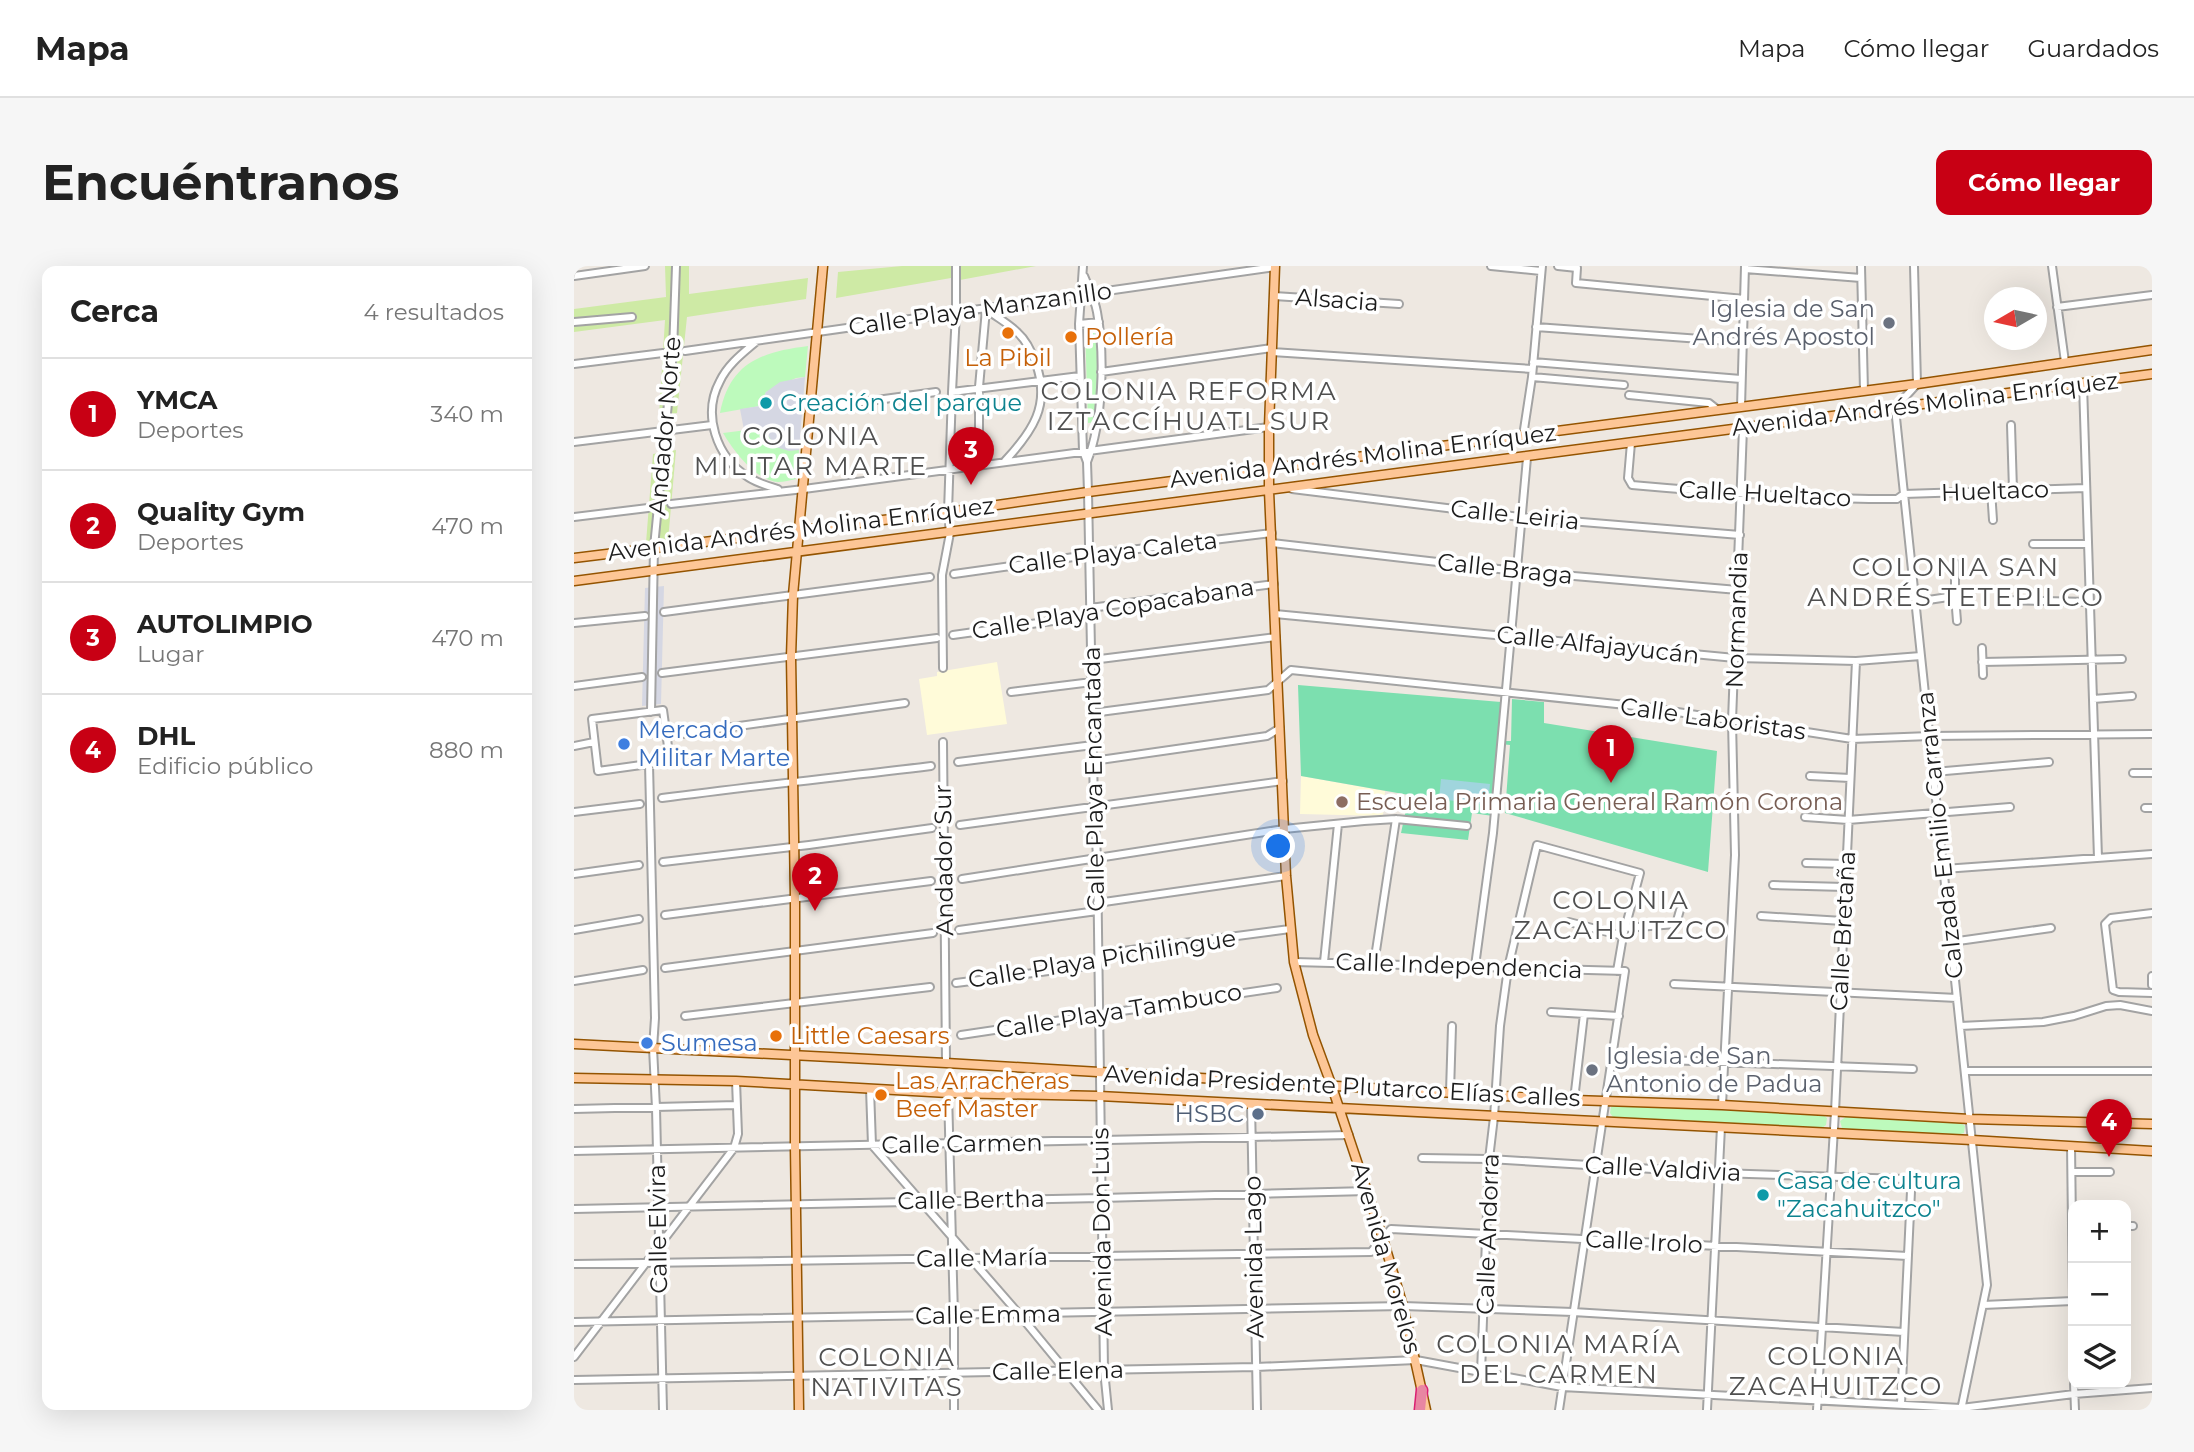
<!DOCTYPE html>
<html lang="es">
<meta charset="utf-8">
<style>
body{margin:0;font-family:Montserrat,sans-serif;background:#f6f6f6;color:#222}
.controls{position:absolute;right:21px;bottom:21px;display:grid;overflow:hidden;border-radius:14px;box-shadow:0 7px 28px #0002}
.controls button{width:63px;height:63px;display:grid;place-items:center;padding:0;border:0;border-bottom:2px solid #e0e0e0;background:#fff;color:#222;font:35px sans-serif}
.compass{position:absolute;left:1410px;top:21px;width:63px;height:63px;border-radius:50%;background:#fff;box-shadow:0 7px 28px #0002;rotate:261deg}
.you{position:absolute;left:705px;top:581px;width:24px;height:24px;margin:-18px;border:5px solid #fff;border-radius:50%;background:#1a73e8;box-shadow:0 0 0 10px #1a73e833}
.badge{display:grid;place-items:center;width:46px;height:46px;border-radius:50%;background:#c80014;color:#fff;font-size:23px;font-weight:700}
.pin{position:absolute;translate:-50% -58px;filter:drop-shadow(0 2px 4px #0008)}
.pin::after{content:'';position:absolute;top:37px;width:24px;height:21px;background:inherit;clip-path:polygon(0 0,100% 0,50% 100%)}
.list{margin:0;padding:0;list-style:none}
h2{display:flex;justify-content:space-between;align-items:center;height:91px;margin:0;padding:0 28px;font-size:30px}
h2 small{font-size:23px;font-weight:400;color:#767676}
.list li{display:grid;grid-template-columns:46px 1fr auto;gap:21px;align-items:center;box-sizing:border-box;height:112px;padding:0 28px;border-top:2px solid #e0e0e0}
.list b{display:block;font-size:26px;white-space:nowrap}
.list p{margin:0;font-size:23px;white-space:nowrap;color:#767676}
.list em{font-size:23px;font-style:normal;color:#767676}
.icon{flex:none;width:38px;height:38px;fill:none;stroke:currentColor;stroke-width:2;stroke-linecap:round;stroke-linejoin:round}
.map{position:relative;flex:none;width:1578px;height:1144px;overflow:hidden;border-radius:14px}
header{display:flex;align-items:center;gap:42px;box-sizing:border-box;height:98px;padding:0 35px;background:#fff;border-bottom:2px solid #e0e0e0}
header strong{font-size:33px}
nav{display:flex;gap:38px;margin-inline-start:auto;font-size:24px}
.intro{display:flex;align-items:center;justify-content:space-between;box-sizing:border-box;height:168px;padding:0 42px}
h1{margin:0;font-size:49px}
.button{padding:18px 32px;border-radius:14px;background:#c80014;color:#fff;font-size:24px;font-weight:700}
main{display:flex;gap:42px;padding:0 42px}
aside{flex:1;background:#fff;border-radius:14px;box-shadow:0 7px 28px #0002}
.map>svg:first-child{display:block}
</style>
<header>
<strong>Mapa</strong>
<nav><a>Mapa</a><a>Cómo llegar</a><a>Guardados</a></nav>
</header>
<div class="intro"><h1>Encuéntranos</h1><a class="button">Cómo llegar</a></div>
<main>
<aside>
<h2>Cerca<small>4 resultados</small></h2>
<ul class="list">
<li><span class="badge">1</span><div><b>YMCA</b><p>Deportes</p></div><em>340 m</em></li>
<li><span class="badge">2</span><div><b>Quality Gym</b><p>Deportes</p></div><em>470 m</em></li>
<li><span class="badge">3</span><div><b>AUTOLIMPIO</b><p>Lugar</p></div><em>470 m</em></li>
<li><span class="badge">4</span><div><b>DHL</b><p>Edificio público</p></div><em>880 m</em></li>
</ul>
</aside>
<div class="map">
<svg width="1578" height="1144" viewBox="0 0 1578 1144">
<rect width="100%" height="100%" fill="#eee8e1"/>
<path fill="#fffbd9" d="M 423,396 L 433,458 L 353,469 L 345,413 L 363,410 L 363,406 Z
M 727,510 L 811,525 L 809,550 L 726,548 Z"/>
<path fill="#ceeaa5" d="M 91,0 L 115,0 L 115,28 L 234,12 L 232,33 L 113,51 L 103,147 L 85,149 L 91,54 L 0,66 L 0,43 L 92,31 Z
M 328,0 L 462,0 L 386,14 L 384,12 L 377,12 L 262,32 L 264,6 Z
M 102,184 L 94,275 L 72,277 L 79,188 Z"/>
<path fill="#bdfabc" d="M 517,59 L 522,60 L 524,63 L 526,125 L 523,156 L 514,157 L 511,62 Z
M 234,80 L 231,111 L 222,112 L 192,126 L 186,140 L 146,147 C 156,96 188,86 234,80 Z
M 189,162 C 196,175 209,185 225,184 L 222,213 C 216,214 210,216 204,216 C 182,215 159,184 149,167 Z
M 1045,839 L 1249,849 L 1253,852 L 1252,859 L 1248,862 L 1039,851 L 1036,847 L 1037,841 Z
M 1273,850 L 1385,856 L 1391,860 L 1390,867 L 1379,870 L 1274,864 L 1268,862 L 1266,855 Z"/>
<path fill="#7cdfaf" d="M 724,419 L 927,436 L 925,475 L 937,475 L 938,433 L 970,436 L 970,457 L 1143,485 L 1134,606 L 931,547 L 936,479 L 926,478 L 919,550 L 898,547 L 894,574 L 827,567 L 835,529 L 727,510 Z"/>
<path fill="#d5d7e3" d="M 231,111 L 225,184 L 215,185 L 202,181 L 189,162 L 170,164 L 166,143 L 186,140 L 192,126 L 206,116 Z
M 90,320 L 87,438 L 68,440 L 71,322 Z"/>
<path fill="#a0d5dd" d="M 867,513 L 916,518 L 914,539 L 865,533 Z"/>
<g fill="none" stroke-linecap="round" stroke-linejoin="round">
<g stroke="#a3a3a3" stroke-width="10">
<path id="minor" d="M 509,0 L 505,58 L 509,185 L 513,196 L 514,226 L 520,542 L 523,591 L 530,1104 L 534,1144
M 917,0 L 967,5
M 984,0 L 1003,2 L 1002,17 L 1170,33
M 1287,0 L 1290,125
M 1340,0 L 1343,118 L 1321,142 L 1413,1019 L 1387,1144
M 1478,0 L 1491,96
M 1171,3 L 1287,12
M 0,10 L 71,0
M 510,10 C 515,22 521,34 523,46 C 531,89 529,155 513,196
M 700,30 L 825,38
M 1483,41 L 1578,29
M 412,43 C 422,51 434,57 443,66 C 452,74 458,86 462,98 C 477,139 458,166 431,195
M 0,56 L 58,51
M 505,58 L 525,56
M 962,61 L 1168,76
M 183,75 C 169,87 154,98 146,115 C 128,148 142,191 174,211 C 183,217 194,220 204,223
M 111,85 L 701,1
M 698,86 L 958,103
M 959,96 L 1167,113
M 0,98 L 89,87
M 527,106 L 698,82
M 958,111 L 1050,119
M 1509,118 L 1524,592
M 378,126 L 506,110
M 1055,129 L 1135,137 L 1144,144
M 1167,141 L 1171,0
M 236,143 L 362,126
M 1437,159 L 1439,224
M 949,170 L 958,111 L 968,0
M 0,176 L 138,159
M 1057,177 L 1054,212 L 1058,219 C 1146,227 1234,233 1323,233 L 1330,228 L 1512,222
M 405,199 L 405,121 L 412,43
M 718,223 L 946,251 L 1166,269
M 1417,224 L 1419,254
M 97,238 L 230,223 L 695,161
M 0,251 L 74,242
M 698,277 L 942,305 L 1164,324
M 1459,278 L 1514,278
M 1381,297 L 1381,330 L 1383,355
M 380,308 L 514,289 L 698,267
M 1428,334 L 1515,336
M 1341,336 L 1381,330
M 90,346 L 356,311
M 701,348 L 1161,392 L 1282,395 L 1347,390
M 0,357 L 71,350
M 379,369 L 507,351 L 516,342 L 700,318
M 1408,382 L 1409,409
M 518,394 L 702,371
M 1408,396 L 1548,393
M 369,402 L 368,309 L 376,267 L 374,246 L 378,126 L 382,46 L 382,0
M 88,407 L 363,372
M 0,420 L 68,411
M 437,426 L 518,416
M 1519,433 L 1558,430
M 89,444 L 96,495 L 24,505 L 18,453 Z
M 77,446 L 80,281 L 99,86 L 102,0
M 518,447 L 694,424 L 717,404 L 1071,441 L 1278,473 L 1356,470 L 1578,468
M 93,470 L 331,437
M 369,476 L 372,797
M 0,480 L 20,476
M 519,495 L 693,470 L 706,462
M 384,496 L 519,479
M 75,498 L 81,752 L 79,782 L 82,842 L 89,1144
M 1360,506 L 1475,496
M 1559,507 L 1578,507
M 1236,510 L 1276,512
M 88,532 C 178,520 267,511 357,500
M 1571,542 L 1578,542
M 0,546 L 66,538
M 1231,551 L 1274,554 L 1436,541
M 386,559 L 709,515
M 89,596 L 235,579 L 358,562
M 1232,597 L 1272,598
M 1370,603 L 1578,588
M 0,608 L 65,599
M 388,613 L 710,563 L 790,555 L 822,553 L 893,560
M 1199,619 L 1271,621
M 523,637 L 712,610
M 1578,647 L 1537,652 L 1531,658 L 1539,724 L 1545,726 L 1578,727
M 91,649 L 357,615
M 1187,650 L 1269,655
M 995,656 L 1049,670
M 1051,662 L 1102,658 L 1106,644
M 0,664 L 65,653
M 385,664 L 523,645
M 1377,676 L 1477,662
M 720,696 L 1051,705 L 985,1144
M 750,696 L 764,558
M 800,698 L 822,553
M 901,700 L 919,567 L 953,192
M 91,702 L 359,667
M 1578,710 L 1578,719
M 0,715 L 69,704
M 382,717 L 513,700 L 534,687 L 716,663
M 1100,718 L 1383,732
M 977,746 L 1045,750
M 111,750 L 356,721
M 1386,760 L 1469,756 L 1500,750 L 1532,740 L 1546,739 L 1578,745
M 387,769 L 703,722
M 1038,792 L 1339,803
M 1391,805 L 1578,805
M 296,823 L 298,879 L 445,1048 L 524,1144
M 876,826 L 878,760
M 374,827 L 380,1050 L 380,1144
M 1000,834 L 1010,748
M 677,838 L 683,1144
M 1148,839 L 1161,589 L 1158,455 L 1169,162
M 0,843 L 163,839
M 1497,880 L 1499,1037
M 0,885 L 775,869
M 848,892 L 915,893 L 1145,907 L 1330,913 L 1336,918 L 1337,925 L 1327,1138
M 1498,906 L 1536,906
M 0,943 L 527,932 L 794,925
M 1552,960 L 1559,960
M 0,998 L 797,986 L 817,963 L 1334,990
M 1409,1039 L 1499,1035
M 0,1056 L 829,1040 L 999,1046 L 1330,1066
M 0,1091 L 160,882 L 164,868 L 162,815
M 907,1107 L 915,893 L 920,851 L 926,760 L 934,702 L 963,579 L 1066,607 L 1049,670 L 1043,705
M 0,1114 L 682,1101 L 842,1094 L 988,1121 L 1387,1142 L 1500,1128 L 1578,1122
M 1500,1118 L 1501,1144
M 1133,1144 L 1147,861
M 1243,1144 L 1261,846 L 1282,395"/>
</g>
<g stroke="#945400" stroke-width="11">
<path id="major" d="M 701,0 L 695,161 L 695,225 L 712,610 L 720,696 L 739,769 L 757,818 L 809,973 L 829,1040 L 852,1144
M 0,292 L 374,246 L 514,226 L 1343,118 L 1578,84
M 0,315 L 1578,108
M 0,778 L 372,797 L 1000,834 L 1148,839 L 1396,853 L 1578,858
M 0,812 L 162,815 L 374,827 L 525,830 L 1398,874 L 1578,885
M 225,1144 L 221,881 L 221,632 L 217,391 L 219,329 L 249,0"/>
</g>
<g stroke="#da2072" stroke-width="13">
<path id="highway" d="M 846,1144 L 848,1124"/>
</g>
<use href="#minor" stroke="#fff" stroke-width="6"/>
<use href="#major" stroke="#fdc696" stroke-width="8"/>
<use href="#highway" stroke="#e886a2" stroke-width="10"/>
</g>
<g fill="#6b7280" stroke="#fff" stroke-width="2.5">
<circle cx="1315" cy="57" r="7"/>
<circle cx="1018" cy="804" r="7"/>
</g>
<g fill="#e8710a" stroke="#fff" stroke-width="2.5">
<circle cx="434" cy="67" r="7"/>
<circle cx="497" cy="71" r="7"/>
<circle cx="202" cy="770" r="7"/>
<circle cx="307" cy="829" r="7"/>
</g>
<g fill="#0f9aa8" stroke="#fff" stroke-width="2.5">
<circle cx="192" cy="137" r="7"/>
<circle cx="1189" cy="929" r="7"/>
</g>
<g fill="#3f7fe0" stroke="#fff" stroke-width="2.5">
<circle cx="50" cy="478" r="7"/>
<circle cx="73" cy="777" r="7"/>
</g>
<circle fill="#8d6e63" stroke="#fff" stroke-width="2.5" cx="768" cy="536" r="7"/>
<circle fill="#5c6f8a" stroke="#fff" stroke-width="2.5" cx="684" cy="848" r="7"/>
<g text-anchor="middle" stroke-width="7" stroke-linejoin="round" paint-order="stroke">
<g font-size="24" fill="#1c1c1c" stroke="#fff">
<text transform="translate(763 34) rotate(4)" y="8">Alsacia</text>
<text transform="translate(406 43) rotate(-8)" y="8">Calle Playa Manzanillo</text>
<text transform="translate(1351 138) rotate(-7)" y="8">Avenida Andrés Molina Enríquez</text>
<text transform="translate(91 160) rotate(-85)" y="8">Andador Norte</text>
<text transform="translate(789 190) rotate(-7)" y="8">Avenida Andrés Molina Enríquez</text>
<text transform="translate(1421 225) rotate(-2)" y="8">Hueltaco</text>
<text transform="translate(1191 228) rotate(3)" y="8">Calle Hueltaco</text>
<text transform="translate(941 249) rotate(6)" y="8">Calle Leiria</text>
<text transform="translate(227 263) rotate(-7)" y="8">Avenida Andrés Molina Enríquez</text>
<text transform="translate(539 287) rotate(-7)" y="8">Calle Playa Caleta</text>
<text transform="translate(931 303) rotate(6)" y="8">Calle Braga</text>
<text transform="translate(539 343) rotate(-9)" y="8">Calle Playa Copacabana</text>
<text transform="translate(1163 354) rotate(-88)" y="8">Normandia</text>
<text transform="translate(1024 379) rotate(6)" y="8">Calle Alfajayucán</text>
<text transform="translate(1139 453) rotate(8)" y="8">Calle Laboristas</text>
<text transform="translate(520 513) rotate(-91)" y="8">Calle Playa Encantada</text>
<text transform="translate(1366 569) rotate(-96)" y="8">Calzada Emilio Carranza</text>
<text transform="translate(370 594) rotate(-91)" y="8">Andador Sur</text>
<text transform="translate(1269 665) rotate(-87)" y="8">Calle Bretaña</text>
<text transform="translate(528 693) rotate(-9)" y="8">Calle Playa Pichilingue</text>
<text transform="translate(885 700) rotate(2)" y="8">Calle Independencia</text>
<text transform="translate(545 745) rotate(-9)" y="8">Calle Playa Tambuco</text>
<text transform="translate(768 820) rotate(3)" y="8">Avenida Presidente Plutarco Elías Calles</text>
<text transform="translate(388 878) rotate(-1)" y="8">Calle Carmen</text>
<text transform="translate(1089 903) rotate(3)" y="8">Calle Valdivia</text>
<text transform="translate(397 934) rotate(-1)" y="8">Calle Bertha</text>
<text transform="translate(84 963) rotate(-91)" y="8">Calle Elvira</text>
<text transform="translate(528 966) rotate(-91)" y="8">Avenida Don Luis</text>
<text transform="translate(914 968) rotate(-88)" y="8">Calle Andorra</text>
<text transform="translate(1070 976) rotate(3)" y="8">Calle Irolo</text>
<text transform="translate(680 991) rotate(-91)" y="8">Avenida Lago</text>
<text transform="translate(408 992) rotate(-1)" y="8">Calle María</text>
<text transform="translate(812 992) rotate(74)" y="8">Avenida Morelos</text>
<text transform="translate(414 1049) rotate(-1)" y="8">Calle Emma</text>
<text transform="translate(484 1105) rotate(-1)" y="8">Calle Elena</text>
</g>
<g font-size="24" fill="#5b616d" stroke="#fff" text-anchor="end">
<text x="1301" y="51">Iglesia de San<tspan x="1301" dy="28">Andrés Apostol</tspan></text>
<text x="1032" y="798" text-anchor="start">Iglesia de San<tspan x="1032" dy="28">Antonio de Padua</tspan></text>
</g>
<g font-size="24" fill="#c56008" stroke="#fff" text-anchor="start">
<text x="511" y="79">Pollería</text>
<text x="434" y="100" text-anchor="middle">La Pibil</text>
<text x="216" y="778">Little Caesars</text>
<text x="321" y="823">Las Arracheras<tspan x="321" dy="28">Beef Master</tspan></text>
</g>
<g font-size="24" fill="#0d838f" stroke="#fff" text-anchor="start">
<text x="206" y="145">Creación del parque</text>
<text x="1203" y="923">Casa de cultura<tspan x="1203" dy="28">"Zacahuitzco"</tspan></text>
</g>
<g font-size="24" fill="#366cbe" stroke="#fff" text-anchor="start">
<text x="64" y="472">Mercado<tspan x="64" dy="28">Militar Marte</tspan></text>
<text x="87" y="785">Sumesa</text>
</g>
<g font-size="24" fill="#785e54" stroke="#fff" text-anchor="start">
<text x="782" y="544">Escuela Primaria General Ramón Corona</text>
</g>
<g font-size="24" fill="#4e5e75" stroke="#fff" text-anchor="end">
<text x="670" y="856">HSBC</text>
</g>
<g font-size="26" letter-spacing="2" fill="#4f4f4f" stroke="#fff">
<text x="615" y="134">COLONIA REFORMA<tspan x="615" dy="30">IZTACCÍHUATL SUR</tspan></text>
<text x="237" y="179">COLONIA<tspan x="237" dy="30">MILITAR MARTE</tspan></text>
<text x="1382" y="310">COLONIA SAN<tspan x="1382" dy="30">ANDRÉS TETEPILCO</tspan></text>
<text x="1047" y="643">COLONIA<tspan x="1047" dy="30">ZACAHUITZCO</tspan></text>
<text x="985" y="1087">COLONIA MARÍA<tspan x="985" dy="30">DEL CARMEN</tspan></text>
<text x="1262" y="1099">COLONIA<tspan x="1262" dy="30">ZACAHUITZCO</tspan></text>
<text x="313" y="1100">COLONIA<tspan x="313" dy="30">NATIVITAS</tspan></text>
</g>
</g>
</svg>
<div class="controls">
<button>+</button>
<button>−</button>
<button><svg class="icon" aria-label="layers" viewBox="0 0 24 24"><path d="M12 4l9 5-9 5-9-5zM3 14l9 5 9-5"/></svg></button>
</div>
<svg class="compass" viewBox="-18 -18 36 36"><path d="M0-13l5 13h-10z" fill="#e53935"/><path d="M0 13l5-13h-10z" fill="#767676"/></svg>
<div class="you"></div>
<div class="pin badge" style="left:1037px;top:517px">1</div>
<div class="pin badge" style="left:241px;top:645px">2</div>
<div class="pin badge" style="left:397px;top:219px">3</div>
<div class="pin badge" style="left:1535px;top:891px">4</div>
</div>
</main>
